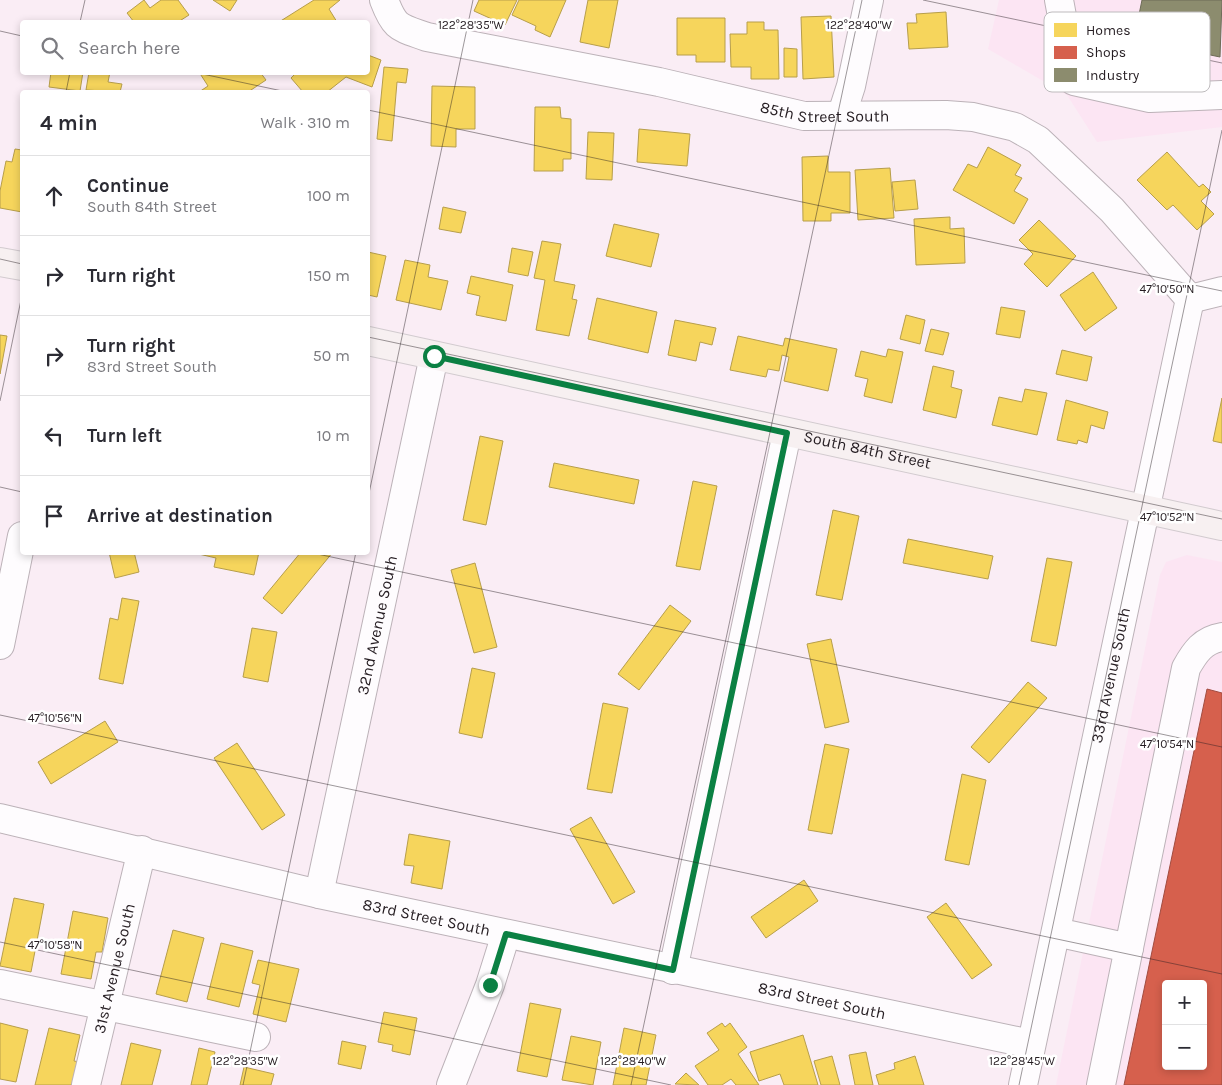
<!DOCTYPE html>
<meta charset="utf-8">
<style>
body{margin:0;font-family:Karla,sans-serif;background:#f7f7f7;color:#2b2b33}
.controls{position:absolute;right:15px;bottom:15px;display:grid;overflow:hidden;border-radius:5px;box-shadow:0 2px 8px #0003}
.controls button{width:45px;height:45px;display:grid;place-items:center;padding:0;border:0;border-bottom:1px solid #e1e1e2;background:#fff;color:#2b2b33;font:25px sans-serif}
.stop{position:absolute;width:15px;height:15px;margin:-11px;border:4px solid #0b8043;border-radius:50%;background:#fff}
.stop.end{background:#0b8043;border-color:#fff;box-shadow:0 1px 5px #0008}
.list{margin:0;padding:0;list-style:none}
h2{display:flex;justify-content:space-between;align-items:center;height:65px;margin:0;padding:0 20px;font-size:21px}
h2 small{font-size:16px;font-weight:400;color:#7c7c81}
.list li{display:grid;grid-template-columns:32px 1fr auto;gap:15px;align-items:center;box-sizing:border-box;height:80px;padding:0 20px;border-top:1px solid #e1e1e2}
.list b{display:block;font-size:19px;white-space:nowrap}
.list p{margin:0;font-size:16px;white-space:nowrap;color:#7c7c81}
.list em{font-size:16px;font-style:normal;color:#7c7c81}
.icon{flex:none;width:28px;height:28px;fill:none;stroke:currentColor;stroke-width:2;stroke-linecap:round;stroke-linejoin:round}
.map{position:relative;flex:none;width:1222px;height:1085px;overflow:hidden}
.search{position:absolute;background:#fff;box-shadow:0 2px 8px #0003;left:20px;top:20px;width:350px;height:55px;display:flex;align-items:center;gap:12px;box-sizing:border-box;padding:0 18px;border-radius:5px;color:#7c7c81;font-size:19px}
.panel{position:absolute;background:#fff;box-shadow:0 2px 8px #0003;left:20px;top:90px;width:350px;height:465px;border-radius:5px}
.map>svg:first-child{display:block}
</style>
<div class="map">
<svg width="1222" height="1085" viewBox="0 0 1222 1085">
<rect width="100%" height="100%" fill="#faedf5"/>
<path fill="#fce5f3" fill-rule="evenodd" d="M 999,0 L 1222,0 L 1222,127 L 1097,142 L 1067,95 L 988,49 Z
M 1187,555 L 1222,562 L 1222,1085 L 1056,1085 L 1160,575 L 1166,562 ZM 1166,984 L 1203,984 L 1203,1066 L 1166,1066 Z"/>
<path fill="#f6d55c" stroke="#b79e4b" d="M 144,0 L 150,8 L 161,0 L 178,0 L 189,15 L 178,22 L 134,22 L 127,13 Z
M 213,0 L 237,0 L 230,11 Z
M 314,0 L 340,0 L 329,9 L 337,22 L 279,22 Z
M 479,0 L 517,0 L 505,25 L 474,11 Z
M 519,0 L 566,0 L 550,37 L 535,30 L 536,26 L 512,15 Z
M 588,0 L 618,0 L 609,48 L 580,42 Z
M 946,12 L 948,47 L 909,49 L 907,23 L 917,23 L 916,14 Z
M 831,16 L 834,77 L 803,79 L 801,17 Z
M 677,18 L 725,18 L 725,62 L 696,62 L 696,55 L 677,55 Z
M 747,22 L 764,22 L 764,30 L 778,30 L 779,79 L 751,79 L 751,67 L 731,67 L 730,34 L 747,34 Z
M 784,48 L 797,49 L 797,77 L 784,77 Z
M 368,55 L 381,60 L 372,87 L 346,77 L 327,92 L 303,92 L 291,78 L 297,72 L 368,72 Z
M 384,67 L 408,69 L 406,83 L 397,82 L 392,141 L 377,139 Z
M 51,72 L 83,72 L 80,91 L 49,87 Z
M 89,72 L 110,72 L 108,82 L 122,84 L 120,92 L 86,90 Z
M 199,72 L 260,72 L 266,80 L 248,92 L 199,92 L 208,86 Z
M 432,86 L 475,87 L 475,129 L 456,129 L 456,147 L 431,146 Z
M 535,107 L 560,107 L 561,118 L 571,119 L 571,159 L 563,159 L 563,171 L 534,171 Z
M 639,129 L 690,134 L 687,166 L 637,162 Z
M 588,132 L 614,133 L 612,180 L 586,179 Z
M 988,147 L 1021,165 L 1015,175 L 1022,178 L 1014,191 L 1028,199 L 1014,224 L 953,190 L 968,164 L 977,168 Z
M 15,149 L 22,150 L 22,212 L 0,208 L 0,191 L 6,161 L 12,162 Z
M 1167,152 L 1199,187 L 1203,184 L 1211,192 L 1201,201 L 1214,214 L 1197,230 L 1173,205 L 1167,210 L 1137,180 Z
M 828,156 L 828,172 L 850,172 L 850,213 L 831,213 L 831,221 L 803,221 L 802,157 Z
M 890,168 L 894,218 L 858,220 L 855,170 Z
M 915,180 L 918,209 L 895,211 L 892,182 Z
M 443,207 L 466,212 L 461,233 L 439,229 Z
M 950,217 L 950,229 L 964,228 L 965,263 L 916,265 L 914,219 Z
M 1039,220 L 1076,256 L 1047,287 L 1024,264 L 1033,254 L 1019,240 Z
M 614,224 L 659,234 L 651,267 L 606,256 Z
M 542,241 L 561,244 L 554,281 L 575,285 L 572,299 L 577,300 L 569,336 L 536,330 L 545,280 L 534,278 Z
M 512,248 L 533,252 L 528,276 L 508,272 Z
M 368,252 L 386,256 L 377,297 L 368,295 Z
M 405,260 L 430,265 L 428,277 L 448,281 L 441,310 L 396,300 Z
M 1093,272 L 1117,308 L 1085,331 L 1060,295 Z
M 471,276 L 513,285 L 506,321 L 476,315 L 480,296 L 467,293 Z
M 597,298 L 657,312 L 648,353 L 588,339 Z
M 1001,307 L 1025,311 L 1020,338 L 996,334 Z
M 906,315 L 925,320 L 920,344 L 900,339 Z
M 675,320 L 716,328 L 712,345 L 700,342 L 696,361 L 668,355 Z
M 931,329 L 949,333 L 943,355 L 925,351 Z
M 0,335 L 7,336 L 0,374 Z
M 738,336 L 783,346 L 785,338 L 837,349 L 828,391 L 784,381 L 789,357 L 782,355 L 779,371 L 768,369 L 766,377 L 730,370 Z
M 888,349 L 903,352 L 892,403 L 864,396 L 868,379 L 855,376 L 861,351 L 886,357 Z
M 1062,350 L 1092,357 L 1087,381 L 1056,374 Z
M 933,366 L 954,371 L 951,387 L 962,390 L 956,418 L 923,410 Z
M 1025,389 L 1047,393 L 1037,435 L 992,425 L 999,397 L 1022,402 Z
M 1222,398 L 1222,443 L 1213,441 Z
M 1066,400 L 1108,412 L 1104,429 L 1091,425 L 1087,443 L 1078,440 L 1077,444 L 1057,440 Z
M 480,436 L 503,441 L 486,525 L 463,520 Z
M 554,463 L 639,480 L 634,504 L 549,487 Z
M 693,481 L 717,486 L 700,570 L 676,566 Z
M 833,510 L 859,516 L 842,600 L 816,595 Z
M 908,539 L 993,556 L 988,579 L 903,563 Z
M 109,552 L 134,552 L 139,572 L 115,578 Z
M 190,552 L 259,552 L 254,575 L 214,567 L 216,558 Z
M 301,552 L 333,552 L 282,614 L 263,598 Z
M 1047,558 L 1072,562 L 1056,646 L 1031,641 Z
M 475,563 L 497,647 L 474,653 L 451,570 Z
M 122,598 L 139,601 L 123,684 L 99,679 L 110,618 L 118,620 Z
M 670,605 L 691,621 L 639,690 L 618,674 Z
M 252,628 L 277,632 L 268,682 L 243,677 Z
M 831,639 L 849,722 L 825,728 L 807,644 Z
M 472,668 L 495,673 L 482,738 L 459,733 Z
M 1028,682 L 1047,698 L 989,763 L 971,747 Z
M 603,703 L 628,708 L 612,793 L 587,789 Z
M 105,721 L 118,742 L 51,784 L 38,762 Z
M 237,743 L 285,815 L 262,830 L 214,758 Z
M 825,744 L 849,749 L 832,834 L 808,830 Z
M 962,774 L 986,780 L 969,865 L 945,860 Z
M 591,817 L 635,892 L 613,904 L 570,829 Z
M 409,834 L 450,841 L 442,889 L 411,883 L 414,866 L 404,865 Z
M 804,880 L 818,901 L 766,938 L 751,917 Z
M 14,898 L 44,904 L 31,972 L 0,966 Z
M 946,903 L 992,965 L 972,979 L 927,917 Z
M 73,911 L 108,918 L 102,952 L 96,952 L 91,979 L 61,974 Z
M 173,930 L 204,938 L 187,1002 L 156,994 Z
M 221,943 L 253,951 L 239,1007 L 207,999 Z
M 258,960 L 299,969 L 286,1022 L 253,1014 L 260,985 L 252,983 Z
M 530,1003 L 561,1009 L 547,1077 L 517,1071 Z
M 384,1012 L 417,1018 L 410,1055 L 392,1051 L 393,1045 L 378,1042 Z
M 0,1023 L 28,1030 L 16,1082 L 0,1079 Z
M 722,1023 L 725,1027 L 730,1023 L 747,1047 L 738,1054 L 759,1085 L 736,1085 L 731,1079 L 722,1085 L 708,1085 L 695,1066 L 719,1050 L 707,1033 Z
M 49,1028 L 80,1035 L 74,1061 L 80,1062 L 74,1085 L 35,1085 Z
M 624,1028 L 656,1035 L 646,1085 L 613,1085 Z
M 803,1035 L 818,1085 L 784,1085 L 780,1074 L 759,1081 L 750,1052 Z
M 571,1036 L 601,1042 L 593,1085 L 562,1080 Z
M 342,1041 L 366,1046 L 361,1069 L 338,1064 Z
M 131,1043 L 161,1050 L 152,1085 L 121,1085 Z
M 199,1048 L 215,1052 L 207,1085 L 191,1085 Z
M 866,1052 L 873,1085 L 855,1085 L 849,1055 Z
M 832,1056 L 840,1085 L 821,1085 L 814,1061 Z
M 915,1056 L 924,1085 L 879,1085 L 876,1075 L 895,1069 L 894,1063 Z
M 244,1067 L 274,1074 L 271,1085 L 240,1085 Z
M 686,1073 L 699,1085 L 675,1084 Z"/>
<path fill="#d6604d" stroke="#a14c40" fill-rule="evenodd" d="M 1207,689 L 1222,693 L 1222,1085 L 1124,1085 ZM 1166,984 L 1203,984 L 1203,1066 L 1166,1066 Z"/>
<path fill="#8c8c6e" stroke="#6d6b57" d="M 1142,0 L 1222,0 L 1220,57 L 1134,39 Z"/>
<g fill="none" stroke-linecap="round" stroke-linejoin="round">
<g stroke="#bcb2b8" stroke-width="30">
<g id="minor">
<path id="s1" d="M 384,0 C 395,29 399,27 427,37 L 659,82 L 804,116 L 946,115 L 973,117 L 1015,127 L 1038,140 L 1112,210 L 1190,299"/>
<path d="M 1059,0 L 1074,81 L 1150,98 L 1222,95"/>
<path d="M 842,114 L 851,86 L 869,0"/>
<path d="M 1190,299 L 1222,291"/>
<path d="M 0,645 L 22,536"/>
<path id="s2" d="M 0,818 L 319,894 L 1031,1044"/>
<path id="s3" d="M 319,894 L 434,356"/>
<path d="M 1056,932 L 1129,948"/>
<path d="M 673,970 L 787,433"/>
<path d="M 0,984 L 256,1037"/>
<path id="s4" d="M 86,1085 L 142,850"/>
<path d="M 451,1085 L 490,985 L 506,934"/>
<path id="s5" d="M 1023,1085 L 1190,299"/>
<path d="M 1101,1085 L 1186,668 C 1195,652 1203,640 1222,637"/>
</g>
</g>
<g stroke="#d2cbcf" stroke-width="30">
<g id="major">
<path d="M 0,262 L 22,266"/>
<path id="s6" d="M 368,341 L 1222,526"/>
</g>
</g>
<use href="#minor" stroke="#fefcfe" stroke-width="28"/>
<use href="#major" stroke="#f7f0f1" stroke-width="28"/>
</g>
<g fill="none" stroke-linecap="round" stroke-linejoin="round">
<path stroke="#0b8043" stroke-width="6" d="M 434,356 L 787,433 L 673,970 L 506,934 L 490,985"/>
</g>
<path fill="none" stroke="#251d22" stroke-width="1" stroke-opacity="0.45" d="M 923,0 L 1222,63M 80,22 L 85,0M 0,31 L 22,36M 193,72 L 287,92M 66,92 L 70,72M 368,110 L 1222,291M 0,259 L 22,264M 368,337 L 1222,519M 0,401 L 22,295M 0,487 L 22,492M 368,498 L 473,0M 308,552 L 1222,747M 0,715 L 1222,974M 0,942 L 671,1085M 243,1085 L 356,552M 631,1085 L 862,0M 1019,1085 L 1222,130"/>
<g text-anchor="middle" stroke-width="5" stroke-linejoin="round" paint-order="stroke">
<g font-size="16" fill="#251d22" stroke="#fff">
<text dy="6" stroke="none"><textPath href="#s1" startOffset="466">85th Street South</textPath></text>
<text dy="6" stroke="none"><textPath href="#s6" startOffset="511">South 84th Street</textPath></text>
<text dy="6" stroke="none"><textPath href="#s3" startOffset="275">32nd Avenue South</textPath></text>
<text dy="6" stroke="none"><textPath href="#s5" startOffset="419">33rd Avenue South</textPath></text>
<text dy="6" stroke="none"><textPath href="#s2" startOffset="438">83rd Street South</textPath></text>
<text dy="6" stroke="none"><textPath href="#s4" startOffset="120">31st Avenue South</textPath></text>
<text dy="6" stroke="none"><textPath href="#s2" startOffset="842">83rd Street South</textPath></text>
</g>
</g>
<rect x="1044" y="12" width="166" height="80" rx="8" fill="#fff" stroke="#bebbbd" stroke-width="1"/>
<rect x="1054" y="23" width="23" height="14" fill="#f6d55c"/>
<rect x="1054" y="46" width="23" height="13" fill="#d6604d"/>
<rect x="1054" y="68" width="23" height="14" fill="#8c8c6e"/>
<g font-size="14" fill="#251d22">
<text x="1086" y="35">Homes</text>
<text x="1086" y="57">Shops</text>
<text x="1086" y="80">Industry</text>
</g>
<g font-size="12" text-anchor="middle" fill="#251d22" stroke="#fff" stroke-width="5" stroke-linejoin="round" paint-order="stroke">
<text x="471" y="29">122°28'35"W</text>
<text x="859" y="29">122°28'40"W</text>
<text x="1167" y="293">47°10'50"N</text>
<text x="1167" y="521">47°10'52"N</text>
<text x="55" y="722">47°10'56"N</text>
<text x="1167" y="748">47°10'54"N</text>
<text x="55" y="949">47°10'58"N</text>
<text x="245" y="1065">122°28'35"W</text>
<text x="633" y="1065">122°28'40"W</text>
<text x="1022" y="1065">122°28'45"W</text>
</g>
</svg>
<div class="controls">
<button>+</button>
<button>−</button>
</div>
<div class="stop" style="left:434px;top:356px"></div>
<div class="stop end" style="left:490px;top:985px"></div>
<div class="search"><svg class="icon" aria-label="search" viewBox="0 0 24 24"><circle cx="10" cy="10" r="6"/><path d="M15 15l6 6"/></svg>Search here</div>
<section class="panel">
<h2>4 min<small>Walk · 310 m</small></h2>
<ul class="list">
<li><svg class="icon" aria-label="ahead" viewBox="0 0 24 24"><path d="M12 20V5M6 11l6-6 6 6"/></svg><div><b>Continue</b><p>South 84th Street</p></div><em>100 m</em></li>
<li><svg class="icon" aria-label="right" viewBox="0 0 24 24"><path d="M7 20v-9h11M14 6l5 5-5 5"/></svg><div><b>Turn right</b></div><em>150 m</em></li>
<li><svg class="icon" aria-label="right" viewBox="0 0 24 24"><path d="M7 20v-9h11M14 6l5 5-5 5"/></svg><div><b>Turn right</b><p>83rd Street South</p></div><em>50 m</em></li>
<li><svg class="icon" aria-label="left" viewBox="0 0 24 24"><path d="M17 20v-9H6M10 6l-5 5 5 5"/></svg><div><b>Turn left</b></div><em>10 m</em></li>
<li><svg class="icon" aria-label="arrive" viewBox="0 0 24 24"><path d="M6 21V4h12l-3 4 3 4H6"/></svg><div><b>Arrive at destination</b></div></li>
</ul>
</section>
</div>
